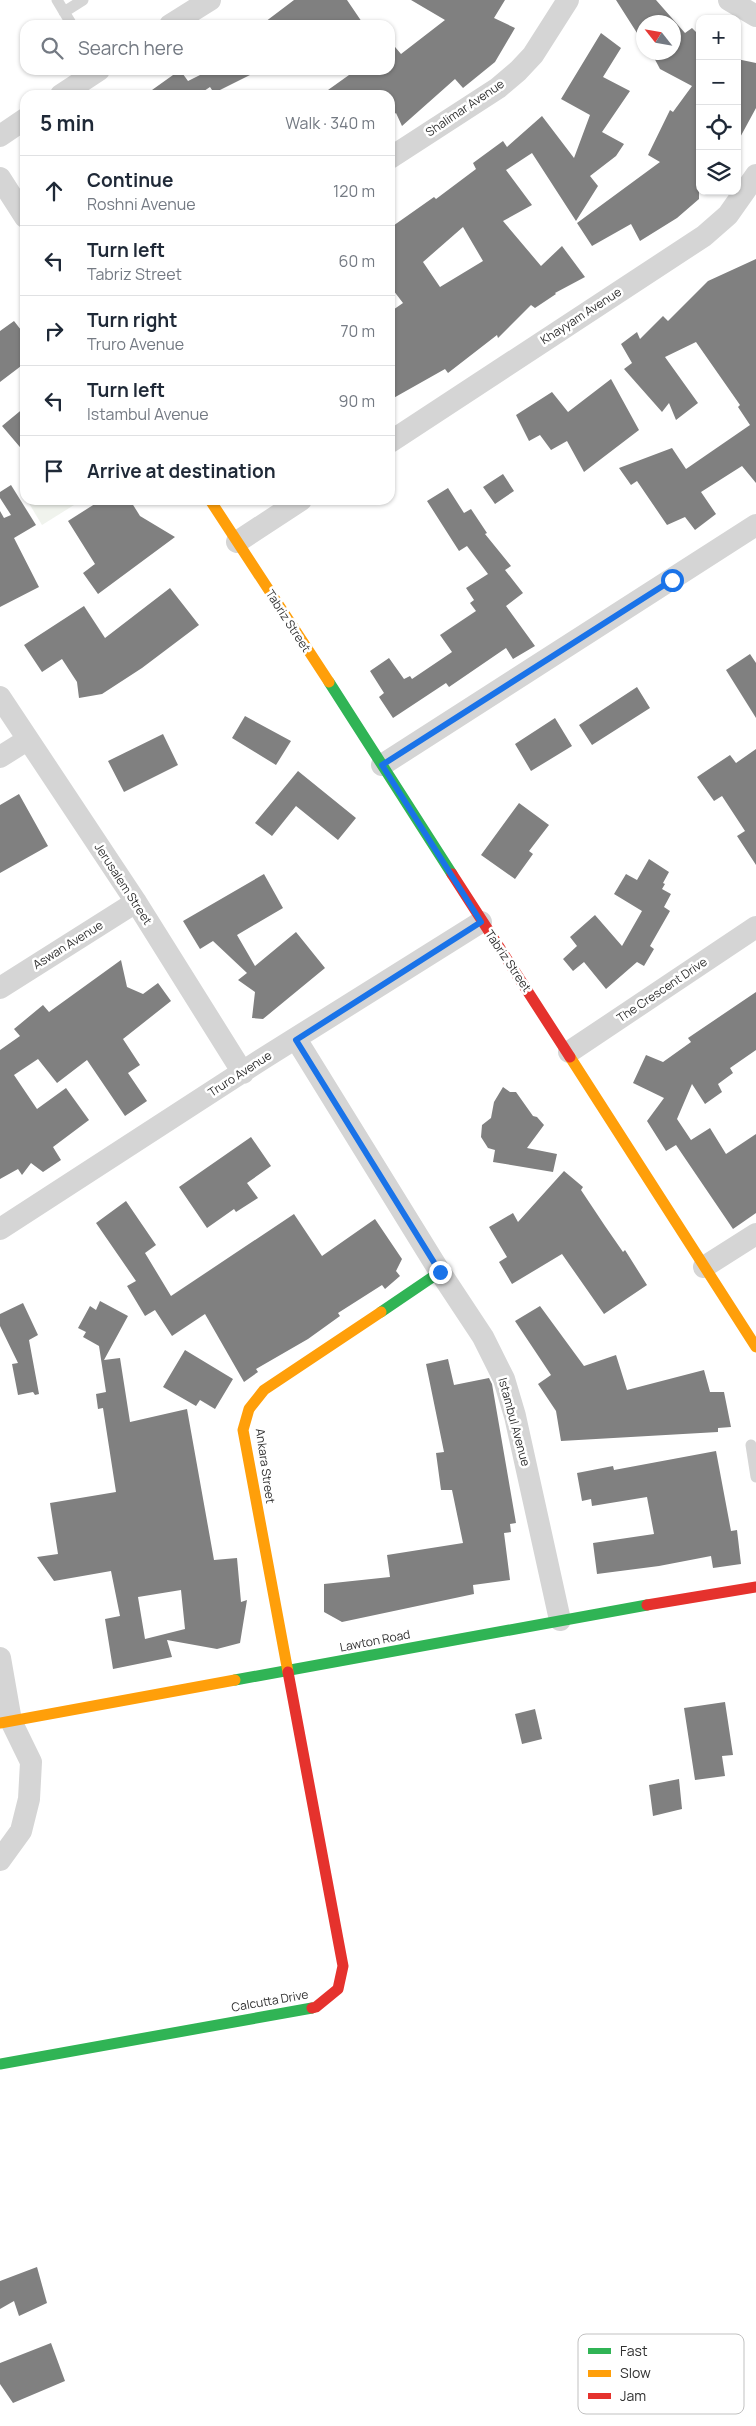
<!DOCTYPE html>
<meta charset="utf-8">
<style>
body{margin:0;font-family:Manrope,sans-serif;background:#f6f6f7;color:#1f2937}
.controls{position:absolute;right:15px;top:15px;display:grid;overflow:hidden;border-radius:10px;box-shadow:0 1px 4px #0004}
.controls button{width:45px;height:45px;display:grid;place-items:center;padding:0;border:0;border-bottom:1px solid #e0e1e3;background:#fff;color:#1f2937;font:25px sans-serif}
.compass{position:absolute;left:636px;top:15px;width:45px;height:45px;border-radius:50%;background:#fff;box-shadow:0 1px 4px #0004;rotate:301deg}
.stop{position:absolute;width:15px;height:15px;margin:-11px;border:4px solid #1a73e8;border-radius:50%;background:#fff}
.stop.end{background:#1a73e8;border-color:#fff;box-shadow:0 1px 5px #0008}
.list{margin:0;padding:0;list-style:none}
h2{display:flex;justify-content:space-between;align-items:center;height:65px;margin:0;padding:0 20px;font-size:21px}
h2 small{font-size:16px;font-weight:400;color:#747a83}
.list li{display:grid;grid-template-columns:32px 1fr auto;gap:15px;align-items:center;box-sizing:border-box;height:70px;padding:0 20px;border-top:1px solid #e0e1e3}
.list b{display:block;font-size:19px;white-space:nowrap}
.list p{margin:0;font-size:16px;white-space:nowrap;color:#747a83}
.list em{font-size:16px;font-style:normal;color:#747a83}
.icon{flex:none;width:28px;height:28px;fill:none;stroke:currentColor;stroke-width:2;stroke-linecap:round;stroke-linejoin:round}
.map{position:relative;flex:none;width:756px;height:2426px;overflow:hidden}
.search{position:absolute;background:#fff;box-shadow:0 1px 4px #0004;left:20px;top:20px;width:375px;height:55px;display:flex;align-items:center;gap:12px;box-sizing:border-box;padding:0 18px;border-radius:15px;color:#747a83;font-size:19px}
.panel{position:absolute;background:#fff;box-shadow:0 1px 4px #0004;left:20px;top:90px;width:375px;height:415px;border-radius:15px}
.map>svg:first-child{display:block}
</style>
<div class="map">
<svg width="756" height="2426" viewBox="0 0 756 2426">
<rect width="100%" height="100%" fill="#fff"/>
<path fill="#f0f3ed" d="M 27,500 L 82,500 L 42,525 Z"/>
<path fill="#808080" fill-rule="evenodd" d="M 294,0 L 347,0 L 364,25 L 261,25 Z
M 411,0 L 505,0 L 494,18 L 515,28 L 495,62 L 463,88 L 455,79 L 402,126 L 396,113 L 390,117 L 390,95 L 321,95 L 356,70 L 390,70 L 390,41 L 401,54 L 445,20 Z
M 616,0 L 656,0 L 685,33 L 692,28 L 700,36 L 699,199 L 677,218 L 640,241 L 631,224 L 592,246 L 577,223 L 660,162 L 648,155 L 670,110 L 673,112 L 692,86 L 660,69 L 651,52 L 674,52 L 674,22 L 644,22 L 644,44 Z
M 601,33 L 621,48 L 603,77 L 630,91 L 602,132 L 624,144 L 616,156 L 590,176 L 598,186 L 576,221 L 532,153 L 506,170 L 532,205 L 503,221 L 541,266 L 562,246 L 585,277 L 555,293 L 556,294 L 535,308 L 531,305 L 498,338 L 497,335 L 448,373 L 445,369 L 390,400 L 390,312 L 403,303 L 390,286 L 390,228 L 434,197 L 436,199 L 476,169 L 473,163 L 503,141 L 507,147 L 542,116 L 574,158 L 590,115 L 561,99 ZM 463,227 L 483,261 L 440,287 L 423,262 Z
M 737,59 L 756,63 L 756,108 L 737,143 Z
M 180,70 L 188,81 L 202,74 L 200,70 L 260,70 L 214,93 L 210,87 L 198,95 L 145,95 Z
M 756,259 L 756,483 L 742,466 L 701,492 L 716,514 L 695,530 L 685,517 L 667,525 L 637,481 L 631,485 L 619,468 L 672,448 L 686,469 L 750,425 L 738,407 L 740,405 L 696,342 L 665,357 L 698,403 L 676,420 L 669,403 L 662,412 L 624,369 L 632,363 L 621,344 L 637,332 L 640,339 L 663,316 L 668,321 L 708,281 Z
M 14,321 L 25,335 L 25,363 L 0,382 L 0,331 Z
M 611,379 L 639,430 L 584,472 L 567,441 L 551,450 L 540,435 L 529,441 L 516,415 L 552,392 L 568,412 Z
M 25,407 L 25,453 L 2,426 Z
M 503,474 L 514,491 L 495,504 L 483,487 Z
M 11,485 L 36,525 L 14,538 L 39,587 L 0,607 L 0,511 L 4,518 L 11,515 L 0,498 L 0,492 Z
M 448,488 L 464,513 L 471,509 L 487,533 L 485,534 L 511,566 L 505,570 L 523,593 L 506,606 L 535,646 L 513,659 L 506,648 L 449,687 L 446,683 L 393,718 L 379,697 L 384,693 L 370,671 L 389,658 L 404,679 L 410,676 L 412,679 L 452,652 L 440,635 L 476,611 L 470,603 L 474,600 L 466,588 L 488,574 L 467,546 L 459,551 L 427,501 Z
M 101,500 L 130,500 L 140,516 L 175,537 L 98,594 L 83,573 L 95,564 L 68,521 Z
M 170,588 L 199,625 L 142,668 L 102,694 L 79,698 L 77,682 L 62,659 L 42,672 L 24,645 L 84,606 L 105,638 Z
M 750,654 L 756,663 L 756,718 L 726,670 Z
M 637,687 L 650,708 L 592,745 L 579,725 Z
M 245,716 L 291,741 L 276,765 L 232,738 Z
M 555,718 L 572,746 L 531,771 L 515,744 Z
M 163,734 L 178,765 L 124,792 L 108,761 Z
M 756,749 L 756,865 L 737,836 L 745,831 L 722,796 L 714,801 L 697,777 L 730,755 L 736,763 Z
M 298,771 L 356,818 L 338,840 L 296,806 L 272,836 L 255,823 Z
M 19,794 L 48,846 L 0,873 L 0,805 Z
M 519,803 L 549,825 L 529,851 L 533,854 L 515,879 L 481,855 Z
M 649,859 L 669,872 L 663,883 L 665,884 L 662,889 L 671,894 L 664,907 L 670,911 L 650,946 L 654,949 L 644,966 L 637,962 L 606,989 L 584,962 L 573,971 L 563,959 L 577,946 L 570,937 L 595,915 L 622,946 L 642,911 L 614,894 L 626,874 L 637,880 Z
M 264,874 L 283,908 L 237,935 L 255,966 L 296,932 L 325,968 L 263,1019 L 252,1018 L 255,992 L 238,980 L 247,973 L 213,941 L 200,949 L 183,921 Z
M 121,960 L 127,987 L 143,994 L 158,983 L 171,1001 L 123,1039 L 140,1065 L 128,1073 L 147,1101 L 125,1116 L 87,1060 L 57,1083 L 38,1059 L 14,1075 L 37,1109 L 66,1088 L 89,1120 L 53,1147 L 61,1160 L 43,1172 L 31,1163 L 22,1175 L 18,1169 L 0,1179 L 0,1050 L 20,1036 L 14,1029 L 43,1005 L 49,1012 Z
M 756,992 L 756,1050 L 730,1068 L 733,1073 L 718,1084 L 722,1092 L 705,1104 L 692,1084 L 677,1119 L 691,1140 L 710,1128 L 726,1154 L 756,1134 L 756,1213 L 733,1229 L 676,1145 L 666,1151 L 647,1121 L 664,1098 L 633,1083 L 646,1055 L 663,1062 L 691,1042 L 688,1038 Z
M 503,1087 L 510,1092 L 516,1092 L 533,1116 L 537,1117 L 544,1125 L 527,1148 L 557,1154 L 553,1172 L 493,1162 L 495,1150 L 488,1148 L 481,1137 L 482,1125 L 491,1118 L 494,1102 Z
M 251,1137 L 271,1166 L 247,1183 L 258,1198 L 236,1212 L 234,1209 L 207,1228 L 179,1187 Z
M 564,1171 L 583,1187 L 581,1190 L 605,1226 L 623,1252 L 625,1250 L 647,1285 L 604,1314 L 562,1254 L 512,1284 L 499,1262 L 507,1257 L 489,1227 L 513,1213 L 518,1222 Z
M 126,1201 L 156,1245 L 145,1253 L 171,1296 L 294,1214 L 322,1256 L 375,1219 L 402,1259 L 396,1271 L 400,1276 L 385,1289 L 382,1285 L 338,1313 L 340,1316 L 308,1339 L 256,1369 L 258,1372 L 244,1382 L 205,1314 L 172,1336 L 155,1310 L 145,1316 L 127,1286 L 136,1281 L 96,1223 Z
M 100,1301 L 128,1316 L 104,1360 L 120,1358 L 130,1422 L 187,1409 L 214,1560 L 237,1558 L 241,1602 L 247,1600 L 240,1643 L 217,1649 L 167,1640 L 172,1657 L 113,1669 L 105,1619 L 120,1616 L 111,1571 L 54,1581 L 37,1557 L 58,1554 L 50,1503 L 116,1492 L 103,1408 L 98,1409 L 96,1394 L 106,1392 L 99,1346 L 83,1337 L 86,1332 L 78,1328 L 90,1306 L 96,1310 ZM 181,1590 L 185,1629 L 145,1639 L 138,1597 Z
M 23,1303 L 38,1335 L 29,1340 L 39,1394 L 35,1395 L 33,1392 L 18,1395 L 12,1364 L 18,1363 L 0,1326 L 0,1314 Z
M 540,1306 L 584,1366 L 616,1355 L 627,1390 L 704,1370 L 710,1392 L 724,1392 L 731,1427 L 718,1428 L 718,1432 L 561,1441 L 556,1411 L 538,1384 L 551,1375 L 515,1321 Z
M 185,1350 L 233,1379 L 215,1409 L 200,1400 L 196,1406 L 163,1387 Z
M 448,1359 L 454,1385 L 489,1378 L 492,1384 L 516,1523 L 510,1524 L 511,1532 L 504,1533 L 510,1580 L 473,1585 L 474,1594 L 342,1622 L 324,1612 L 324,1584 L 390,1577 L 387,1555 L 463,1543 L 452,1490 L 441,1490 L 436,1453 L 444,1452 L 426,1364 Z
M 716,1451 L 731,1531 L 737,1530 L 741,1564 L 713,1568 L 711,1556 L 659,1566 L 597,1574 L 593,1543 L 654,1534 L 647,1497 L 592,1506 L 591,1499 L 582,1501 L 577,1473 L 613,1466 L 614,1470 Z
M 725,1702 L 733,1755 L 722,1756 L 725,1776 L 695,1780 L 684,1708 Z
M 535,1709 L 542,1739 L 522,1744 L 515,1714 Z
M 679,1779 L 682,1809 L 653,1816 L 649,1785 Z
M 37,2267 L 47,2303 L 19,2316 L 14,2301 L 0,2309 L 0,2281 Z
M 51,2343 L 65,2381 L 13,2403 L 0,2384 L 0,2363 Z"/>
<g fill="none" stroke-linecap="round" stroke-linejoin="round">
<path stroke="#d5d5d5" stroke-width="11" d="M 57,0 L 72,25
M 64,12 L 83,0
M 751,1445 L 756,1477"/>
<path stroke="#d5d5d5" stroke-width="22" d="M 729,0 L 756,16
M 170,25 L 210,0
M 61,95 L 99,70
M 0,136 L 25,119
M 390,158 L 498,88 L 518,71 L 533,55 L 568,0
M 0,178 L 25,217
M 390,442 L 704,236 L 728,215 L 756,175
M 237,542 L 301,500
M 0,697 L 136,902 L 243,1073
M 0,757 L 27,740
M 382,765 L 756,525
M 0,988 L 136,902
M 296,1039 L 440,1272 L 483,1337 L 504,1379 L 515,1416 L 560,1620
M 569,1052 L 756,927
M 0,1229 L 264,1058 L 481,922
M 704,1267 L 756,1234
M 0,1658 L 11,1721 L 31,1762 L 29,1799 L 21,1831 L 0,1860"/>
<path stroke="#30b455" stroke-width="11" d="M 329,682 L 452,874
M 381,1312 L 440,1272
M 235,1680 L 647,1605
M 0,2064 L 312,2008"/>
<path stroke="#ff9f0a" stroke-width="11" d="M 210,500 L 329,682
M 570,1057 L 756,1347
M 288,1672 L 243,1430 L 249,1409 L 264,1390 L 381,1312
M 0,1723 L 235,1680"/>
<path stroke="#e5322d" stroke-width="11" d="M 452,874 L 570,1057
M 647,1605 L 756,1587
M 288,1672 L 343,1966 L 338,1989 L 316,2007 L 312,2008"/>
</g>
<g fill="none" stroke-linecap="round" stroke-linejoin="round">
<path stroke="#1a73e8" stroke-width="6" d="M 440,1272 L 296,1040 L 481,922 L 382,765 L 672,580"/>
</g>
<g text-anchor="middle" stroke-width="5" stroke-linejoin="round" paint-order="stroke">
<g font-size="12" fill="#313131" stroke="#fff">
<text transform="translate(465 108) rotate(-34)" y="4">Shalimar Avenue</text>
<text transform="translate(581 316) rotate(-33)" y="4">Khayyam Avenue</text>
<text transform="translate(288 621) rotate(57)" y="4">Tabriz Street</text>
<text transform="translate(123 884) rotate(57)" y="4">Jerusalem Street</text>
<text transform="translate(68 945) rotate(-32)" y="4">Aswan Avenue</text>
<text transform="translate(508 961) rotate(56)" y="4">Tabriz Street</text>
<text transform="translate(662 990) rotate(-34)" y="4">The Crescent Drive</text>
<text transform="translate(240 1074) rotate(-33)" y="4">Truro Avenue</text>
<text transform="translate(514 1422) rotate(75)" y="4">Istambul Avenue</text>
<text transform="translate(265 1466) rotate(82)" y="4">Ankara Street</text>
<text transform="translate(375 1641) rotate(-11)" y="4">Lawton Road</text>
<text transform="translate(270 2001) rotate(-10)" y="4">Calcutta Drive</text>
</g>
</g>
<rect x="578" y="2334" width="166" height="80" rx="8" fill="#fff" stroke="#c1c1c1" stroke-width="1"/>
<rect x="588" y="2348" width="23" height="6" fill="#30b455"/>
<rect x="588" y="2370" width="23" height="7" fill="#ff9f0a"/>
<rect x="588" y="2393" width="23" height="6" fill="#e5322d"/>
<g font-size="14" fill="#313131">
<text x="620" y="2356">Fast</text>
<text x="620" y="2378">Slow</text>
<text x="620" y="2401">Jam</text>
</g>
</svg>
<div class="controls">
<button>+</button>
<button>−</button>
<button><svg class="icon" aria-label="locate" viewBox="0 0 24 24"><circle cx="12" cy="12" r="6"/><path d="M12 2v4M12 18v4M2 12h4M18 12h4"/></svg></button>
<button><svg class="icon" aria-label="layers" viewBox="0 0 24 24"><path d="M12 4l9 5-9 5-9-5zM3 14l9 5 9-5"/></svg></button>
</div>
<svg class="compass" viewBox="-18 -18 36 36"><path d="M0-13l5 13h-10z" fill="#e53935"/><path d="M0 13l5-13h-10z" fill="#747a83"/></svg>
<div class="stop" style="left:672px;top:580px"></div>
<div class="stop end" style="left:440px;top:1272px"></div>
<div class="search"><svg class="icon" aria-label="search" viewBox="0 0 24 24"><circle cx="10" cy="10" r="6"/><path d="M15 15l6 6"/></svg>Search here</div>
<section class="panel">
<h2>5 min<small>Walk · 340 m</small></h2>
<ul class="list">
<li><svg class="icon" aria-label="ahead" viewBox="0 0 24 24"><path d="M12 20V5M6 11l6-6 6 6"/></svg><div><b>Continue</b><p>Roshni Avenue</p></div><em>120 m</em></li>
<li><svg class="icon" aria-label="left" viewBox="0 0 24 24"><path d="M17 20v-9H6M10 6l-5 5 5 5"/></svg><div><b>Turn left</b><p>Tabriz Street</p></div><em>60 m</em></li>
<li><svg class="icon" aria-label="right" viewBox="0 0 24 24"><path d="M7 20v-9h11M14 6l5 5-5 5"/></svg><div><b>Turn right</b><p>Truro Avenue</p></div><em>70 m</em></li>
<li><svg class="icon" aria-label="left" viewBox="0 0 24 24"><path d="M17 20v-9H6M10 6l-5 5 5 5"/></svg><div><b>Turn left</b><p>Istambul Avenue</p></div><em>90 m</em></li>
<li><svg class="icon" aria-label="arrive" viewBox="0 0 24 24"><path d="M6 21V4h12l-3 4 3 4H6"/></svg><div><b>Arrive at destination</b></div></li>
</ul>
</section>
</div>
